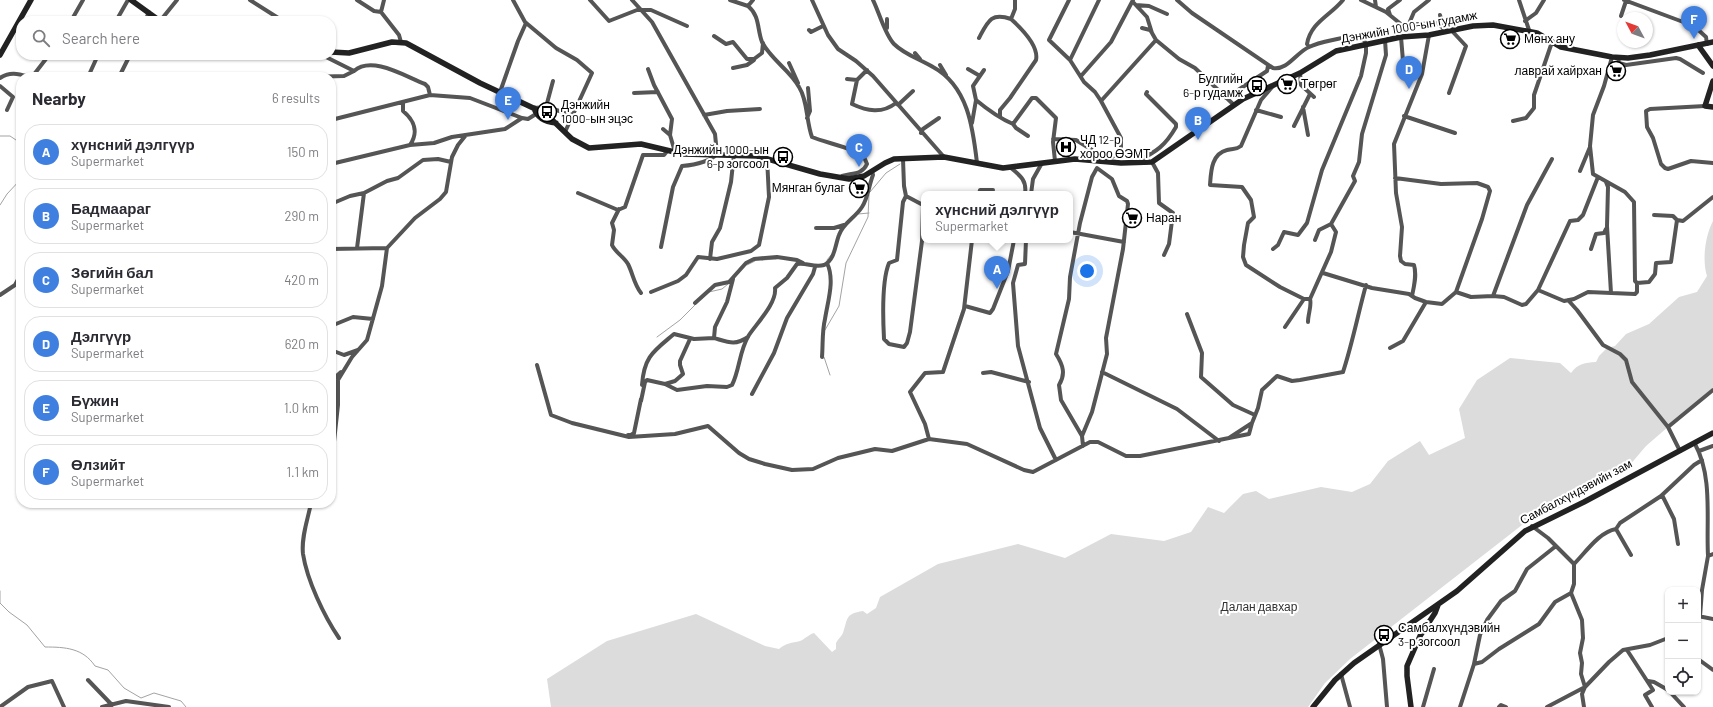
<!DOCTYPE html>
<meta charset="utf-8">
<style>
body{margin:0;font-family:Barlow,sans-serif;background:#f7f7f7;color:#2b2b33}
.controls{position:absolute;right:12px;bottom:12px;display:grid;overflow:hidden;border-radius:8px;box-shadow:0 1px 3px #0004}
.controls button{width:36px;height:36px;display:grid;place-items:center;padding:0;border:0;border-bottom:1px solid #e1e1e2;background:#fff;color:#2b2b33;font:20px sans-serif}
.compass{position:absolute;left:1617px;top:12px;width:36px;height:36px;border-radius:50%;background:#fff;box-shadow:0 1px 3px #0004;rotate:311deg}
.you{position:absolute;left:1087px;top:271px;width:14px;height:14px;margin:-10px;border:3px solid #fff;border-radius:50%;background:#1a73e8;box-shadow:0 0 0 6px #1a73e833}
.badge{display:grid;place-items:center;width:26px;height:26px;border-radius:50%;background:#111827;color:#fff;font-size:13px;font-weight:700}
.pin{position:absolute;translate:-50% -33px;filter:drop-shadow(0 1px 2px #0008)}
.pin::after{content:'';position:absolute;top:21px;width:14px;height:12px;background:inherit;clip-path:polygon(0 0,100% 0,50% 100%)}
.popup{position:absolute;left:921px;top:191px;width:152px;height:52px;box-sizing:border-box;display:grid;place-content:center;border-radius:8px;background:#fff;filter:drop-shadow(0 1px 3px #0005);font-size:13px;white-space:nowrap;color:#7c7c81}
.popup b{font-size:15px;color:#2b2b33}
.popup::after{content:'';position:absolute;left:50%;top:100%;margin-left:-8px;border:8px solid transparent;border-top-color:#fff}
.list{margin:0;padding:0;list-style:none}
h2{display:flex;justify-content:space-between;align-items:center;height:52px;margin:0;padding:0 16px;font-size:17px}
h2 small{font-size:13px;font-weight:400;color:#7c7c81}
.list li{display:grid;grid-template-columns:26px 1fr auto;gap:12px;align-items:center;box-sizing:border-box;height:56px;margin:0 8px 8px;padding:0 8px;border:1px solid #e1e1e2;border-radius:16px}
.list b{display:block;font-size:15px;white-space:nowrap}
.list p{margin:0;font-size:13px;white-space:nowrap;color:#7c7c81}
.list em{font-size:13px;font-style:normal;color:#7c7c81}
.icon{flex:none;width:22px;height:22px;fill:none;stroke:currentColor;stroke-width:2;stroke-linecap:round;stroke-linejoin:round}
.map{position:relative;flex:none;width:1713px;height:707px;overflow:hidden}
.search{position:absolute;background:#fff;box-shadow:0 1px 3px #0004;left:16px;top:16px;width:320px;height:44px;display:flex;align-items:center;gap:10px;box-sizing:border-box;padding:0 14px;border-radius:16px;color:#7c7c81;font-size:15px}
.panel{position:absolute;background:#fff;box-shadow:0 1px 3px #0004;left:16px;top:72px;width:320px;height:436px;border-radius:16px}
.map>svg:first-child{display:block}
</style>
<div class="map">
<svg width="1713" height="707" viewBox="0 0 1713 707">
<rect width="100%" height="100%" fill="#fff"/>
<path fill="#dcdcdc" d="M 1713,221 L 1713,388 L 1646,446 L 1623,473 L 1609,476 L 1557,509 L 1522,525 L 1350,659 L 1325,683 L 1308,707 L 551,707 L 547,679 L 607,641 L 696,614 L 765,646 L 779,649 C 786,643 792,643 800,641 C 805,639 808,635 814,633 L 832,652 L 836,649 L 836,643 C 838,639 841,637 843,633 C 848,618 845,614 863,611 L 867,614 L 876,608 L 880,597 L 938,564 L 1018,544 L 1065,558 L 1111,534 L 1164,541 L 1191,532 L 1208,507 L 1224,513 L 1243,494 L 1256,491 L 1269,499 L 1321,487 L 1352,492 L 1370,484 L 1388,461 L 1420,441 L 1429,455 L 1465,438 L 1459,409 L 1477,380 L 1510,358 L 1560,363 L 1571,373 C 1578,363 1585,363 1596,362 L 1599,356 L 1607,348 L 1615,346 L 1626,334 L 1649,324 L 1679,297 L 1697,292 L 1707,276 C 1702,260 1705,236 1713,221 Z"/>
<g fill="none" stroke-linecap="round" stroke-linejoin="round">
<path stroke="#a3a3a3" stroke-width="1" d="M 0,136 L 10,136 L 16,140 L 21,138
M 870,192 L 886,173 L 900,164
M 0,205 L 7,194 L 21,179
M 858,214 L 869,213
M 762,260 L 776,259
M 827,260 L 831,255
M 747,265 L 755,261
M 709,292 L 722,289 L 728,284
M 825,330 L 839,306 L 846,263 L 868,217 L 869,195
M 657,337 L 680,320 L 695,305
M 824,357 L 830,375
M 0,591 L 0,603 L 9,612 L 27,625 L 45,647 C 65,647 83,648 95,666 L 108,670 L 124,688 L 141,698 L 154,693 L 181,701 L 186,707"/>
<path stroke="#555" stroke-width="4" d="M 250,0 L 283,21
M 357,0 L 374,11 L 381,12 L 399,35 L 401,42
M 513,0 L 525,22 L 556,48 L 577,60 L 592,73 L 565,132
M 590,0 L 609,21 L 637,10 L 651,10 L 687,26
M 632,0 L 652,22 L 715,134 L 717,154 C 708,163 694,165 682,166 L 673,187 L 661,247
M 730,0 L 748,6 L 753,0
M 812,0 L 828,35 L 838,49 L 856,61 L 873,76 L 944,157
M 873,0 C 879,12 885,35 894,44 C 905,55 920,59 933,67 C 968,86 973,128 977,163
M 1069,0 L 1049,40 L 1070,60 L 1084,82 L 1095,92 L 1101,101 L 1121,138 L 1121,153 L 1112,157 L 1105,156
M 1177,0 L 1192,13 L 1273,68 C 1287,71 1297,52 1309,47 C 1319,42 1346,37 1357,36 L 1362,37 L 1366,44 L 1366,53 L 1361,76 L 1322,170 L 1307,223 L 1298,235 L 1284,232 L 1278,245 L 1273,249
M 1361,0 L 1386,12 L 1402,25 L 1437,23 L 1443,28 L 1444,32
M 1375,0 L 1376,7
M 1519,0 L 1529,30
M 1624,0 L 1694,26 L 1706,37 L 1707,44
M 1133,2 L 1147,17 L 1152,33 L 1156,40 L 1179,59 L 1195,68 L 1234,105
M 1136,5 L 1149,6 L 1167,14
M 748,6 C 760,16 757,29 762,42 C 771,60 790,70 799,87 C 808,101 806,121 812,137 C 823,142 857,149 863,156 C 865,158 866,162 867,164 C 862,175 852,173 842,176 L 842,178
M 381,12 L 384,0
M 1390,15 L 1388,9 L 1400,0
M 1440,15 L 1443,27
M 1621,16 L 1626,1
M 71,21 L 83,0
M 116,21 L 128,0
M 145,21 L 149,12
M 160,21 L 177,0
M 1525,21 L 1536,13 L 1544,0
M 1408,26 L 1414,12 L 1429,0
M 887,28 L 887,19
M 1142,28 L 1150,30 L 1152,33
M 809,30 L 811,32 L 823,26
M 714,36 L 726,44 L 733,42 L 747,59 L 754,59 L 762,53 L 763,43
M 1401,37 L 1403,61
M 979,38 C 988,21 991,12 1011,19
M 1309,47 L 1307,44 C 1311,22 1330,16 1343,0
M 915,53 L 920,59
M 322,55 L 354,71 C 372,55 406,77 425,84 L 428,87 L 430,95
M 1612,57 L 1604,86 L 1593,115 L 1590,146 L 1593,174 L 1625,192 L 1634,202 L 1635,281 L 1637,283
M 1618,57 L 1619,63 L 1626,65 L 1676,58 L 1680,59 L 1703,73
M 1070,60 L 1099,0
M 789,63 L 798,83
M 940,65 L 946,75
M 733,68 L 747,65 L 754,60
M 648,69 L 654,85 L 672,119 L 670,135 L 675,152
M 968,69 L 980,76
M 867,70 L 857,80 L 852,104 C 867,111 882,114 896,103
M 1300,73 L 1301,85 L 1314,97
M 1081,76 L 1111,42 L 1133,0
M 32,77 L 49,55
M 88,77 L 98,55
M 119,77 L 130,55
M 307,77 L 344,76 L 354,71
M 0,78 C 10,71 19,74 30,77
M 847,79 L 857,80
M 0,86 L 13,97 L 7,110
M 1273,86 L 1261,100 L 1241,146 C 1236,150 1233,148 1227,150 C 1211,154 1211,172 1210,185 L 1242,187 L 1251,200 L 1254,217 L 1248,223 L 1244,245 L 1243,257 L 1246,265 L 1280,287 L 1304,299
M 500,92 L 518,41 L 526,23
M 634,93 L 658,92
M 1449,93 L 1466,46 L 1452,31
M 1226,98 L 1267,71 L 1268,66
M 976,100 L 973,86 L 984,70
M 1101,101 L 1156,40
M 403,103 L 403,111 C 414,120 419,132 410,145
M 898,105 L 913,91
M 1705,106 L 1650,109 L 1646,111 L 1647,127 L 1653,138 L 1661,164 L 1665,168 L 1668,169 L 1691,161 L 1713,163
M 546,107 L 553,81
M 1303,107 L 1308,135
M 534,108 L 546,107 L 573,115
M 1256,110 L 1281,117
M 704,115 L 727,111 L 760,109
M 1000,116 L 1000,110 L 1010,98 L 1036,60 C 1039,46 1021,28 1011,19 L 1015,9 L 1015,0
M 1404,116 L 1455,133
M 807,118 L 810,111 L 808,88
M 331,120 L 430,95 L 470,98 L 522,118 L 528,119 L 536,114
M 1513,121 L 1526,118 L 1534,108 L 1534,95 L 1552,42
M 972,123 L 976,100 C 988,110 999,118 1013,124 L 1032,98 L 1036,98 L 1056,118 L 1053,142 L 1055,161
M 1013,124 L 1016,128 L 1028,136
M 1294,126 L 1310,94
M 663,129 L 670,135
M 921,133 L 923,129 L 939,118
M 1053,139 L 1076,140 L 1105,158
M 903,159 L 904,186 L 906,196 L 923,205 L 922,241 L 910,332 L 907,343 L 904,347 L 889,344 L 884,339 C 883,320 882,280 889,263 L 897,260 L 903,202 L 906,196
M 1138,161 C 1157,151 1165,146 1176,127 L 1176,124 L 1146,94 L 1147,92
M 1152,162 L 1158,173 L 1159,203 L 1173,213 L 1169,244 L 1164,255
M 331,164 L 410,145 L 434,143 L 452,137 L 505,129 L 522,118
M 1011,168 C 1021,176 1027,181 1025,194
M 1580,171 L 1590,147
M 1395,178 L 1441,184 L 1477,183 L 1488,187 L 1490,191 L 1482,219 L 1456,292
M 1606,182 L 1608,187 L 1607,226 L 1611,293
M 578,193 L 618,210 L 625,207 L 643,155 L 664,155 L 668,150
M 979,194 L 980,190 L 993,190
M 1031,194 L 1033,179 L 1042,163
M 331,204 L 350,196 L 364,193
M 619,209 L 612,223 L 614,230 L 612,245 C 615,252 623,256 628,264 C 633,274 634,284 641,293
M 1654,215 L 1673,216 L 1677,220 L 1683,221 L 1713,197
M 816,228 L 834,228 L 844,225
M 1070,232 L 1124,242
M 1026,240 L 1025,264 L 1018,265 L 1013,283 L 1018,346 L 1040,428 L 1056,460
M 1315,240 L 1319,230 L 1331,224
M 357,248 L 364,193 L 387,181 L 398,178 L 423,160 L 438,159 L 451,162
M 331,249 L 387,248
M 1591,249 L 1596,234 L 1604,233 L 1606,229
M 710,259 L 712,242 L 720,228 L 731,182 L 734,154
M 1323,273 L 1372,288 L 1409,294 L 1415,298 L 1426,302 L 1442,304 L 1456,292 L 1471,297 L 1493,296 L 1504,297 L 1522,305 L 1526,304 L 1538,290 L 1570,221 L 1578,220 L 1583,215 L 1598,177
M 733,279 L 727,302 L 715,327 L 714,338 C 728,342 735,346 748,337
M 1538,290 L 1564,301 L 1574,299 L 1588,292 L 1635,294 L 1637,292 L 1637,283 L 1649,282 L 1655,274 L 1656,263 L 1671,262 L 1677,220
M 651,292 L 678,281 L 686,275 L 698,257 L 717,259 L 751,251 L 759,245 L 769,197 L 767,158
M 0,295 L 15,285 L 21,274
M 1412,296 C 1414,286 1417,275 1414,265 L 1405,264 L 1401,261 L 1400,256 L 1402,227 L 1396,193 L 1394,144 L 1422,74 L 1429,35
M 1493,296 L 1527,205 L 1552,159
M 1568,300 L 1577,310 L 1603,345 L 1620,354 L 1626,360 L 1632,382 L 1668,427
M 695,303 L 715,285 L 729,282 L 746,263 L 754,259 L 777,257 L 797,260 L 803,263
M 965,306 L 990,313 L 993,309 L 1008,271 L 1014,240
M 1187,314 L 1202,353 L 1201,377 L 1233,405 L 1255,415
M 1308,322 C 1308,314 1312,305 1310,299
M 331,326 L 353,317 L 373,319
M 1285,327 L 1304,299 L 1310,299 L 1331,252 L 1336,232 L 1331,224 L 1355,181 L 1353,176 L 1359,162 L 1362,134 L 1386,55 L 1385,40
M 1390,348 L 1403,341 L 1426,302
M 331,350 L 344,355 L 358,350
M 822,357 C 823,344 822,331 825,319 C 828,300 835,280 827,263
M 537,365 L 551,415 L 572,423 L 629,437 L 675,434 L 708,426 L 739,453 L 749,459 L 765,464 L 792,470 L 813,469 L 838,458 L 875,449 L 892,451 L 929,439 L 967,444 L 1024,470 L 1033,472 L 1090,442 L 1098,442 L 1126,456 L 1140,456 L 1229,438
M 1102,372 L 1177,409 L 1219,441
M 983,373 L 991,372 L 1029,382
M 331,381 L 341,372
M 665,384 L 675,381 L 683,374 L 680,365 L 680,361 L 690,339
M 642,385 C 644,356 654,351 674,334 L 694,339 L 714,338
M 752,394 L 774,353 L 787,318 L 813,274 L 815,267
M 641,401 L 645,382 L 647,380 L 665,384 L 677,390 L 707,386 L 727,387 L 732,385 C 740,369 739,351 749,335 C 757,323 777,303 775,288 L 787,278 L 797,264 C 806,262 814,268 824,265 C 835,260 835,245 839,235 C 843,223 855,218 862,207 C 868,198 869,185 873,175 L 872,171
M 1252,423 L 1249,434 L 1229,438 L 1252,423 L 1258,408 L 1262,390 L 1277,376 L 1292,381 L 1300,380 L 1343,372 C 1352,345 1358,314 1366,285
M 628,435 L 631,435 L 634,433 L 641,399
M 1082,436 L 1061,400 L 1059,385 C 1066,374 1063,365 1056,354 L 1069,299 L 1070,277 L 1080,223 L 1092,177 L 1097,168 L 1112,179 L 1119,196 L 1127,201 L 1128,204 L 1123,249 L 1106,338 L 1107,354 L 1092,412 L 1082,436 L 1083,446
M 929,439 L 925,424 L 910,392 L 925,373 L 943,372 L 964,309 L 972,240
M 1695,444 C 1713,477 1706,519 1708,556
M 1680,451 L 1668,427 L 1713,390
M 1699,451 L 1713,446
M 331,469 L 338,405 L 338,380 L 352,357 L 367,340 L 382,286 L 387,248 L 415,218 L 440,199 L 446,192 L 452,157 L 458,145 L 466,135
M 1662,495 L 1674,519 L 1678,544
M 311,503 C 308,519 301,537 303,554 C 307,580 324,616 339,638
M 1616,529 L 1631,555
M 1574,564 C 1586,552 1599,532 1616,529 L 1620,523 L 1661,496 L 1694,465 L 1702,460
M 1698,616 L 1713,619
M 1700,616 L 1702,590 L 1708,556 L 1713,554
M 1379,644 L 1383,659 L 1387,707
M 1627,650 L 1653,690 L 1645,695 L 1652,707
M 1698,659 L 1713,670
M 1474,664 L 1480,635 L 1487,620 L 1501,601 L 1515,591 L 1527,569 L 1556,546
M 1341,674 L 1350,707
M 88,680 L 112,705
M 1648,681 L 1654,682 L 1668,690
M 1670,692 L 1684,707
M 0,707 L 28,687 L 52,681 L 64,707
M 102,707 L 126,701 L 169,707
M 1423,707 L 1434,669
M 1460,707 L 1474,664 L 1482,662 L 1499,649 L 1539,624 L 1555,602 L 1571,593 L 1574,584 L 1574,564 L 1548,538 L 1532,526
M 1499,707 L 1501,705 L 1506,707
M 1547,707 L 1585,687 L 1581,674 L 1582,663 L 1580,653 L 1583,638 L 1582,620 L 1571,593
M 1584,707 L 1582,694 L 1585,687 L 1609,662 L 1623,650 L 1650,645 L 1668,638"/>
<path stroke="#222" stroke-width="5.5" d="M 131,0 L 160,21
M 1698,45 L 1713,66
M 331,52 L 349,53 L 392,42 L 406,43 L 480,83 L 546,114 L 572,139 L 589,148 L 641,144 L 683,154 L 757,156 L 820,174 L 849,179 L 864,176 L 885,163 L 894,159 L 944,157 L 1003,168 L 1075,159 L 1121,163 L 1152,162 L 1243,99 L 1300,73 L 1336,51 L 1401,37 L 1429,35 L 1473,26 L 1493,25 L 1537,33 L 1561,47 L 1612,57 L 1628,58 L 1650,55 L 1713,42
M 0,55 L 31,0
M 231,55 L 245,55
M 1713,81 L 1705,106 L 1713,107
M 534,108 C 537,118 545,122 556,123
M 1313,707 L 1335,680 L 1354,663 L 1457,591 L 1525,531 L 1584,502 L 1713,433
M 1411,707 L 1407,676 L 1407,666 L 1420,636 L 1435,613 L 1438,605"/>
</g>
<defs>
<g id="supermarket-ring" transform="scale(1)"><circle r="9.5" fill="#fff" stroke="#000" stroke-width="1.5"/><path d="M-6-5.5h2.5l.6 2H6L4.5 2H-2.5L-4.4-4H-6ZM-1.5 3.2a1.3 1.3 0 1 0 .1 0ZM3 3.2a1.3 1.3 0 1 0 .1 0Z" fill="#000"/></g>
<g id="bus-ring" transform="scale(1)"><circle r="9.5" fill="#fff" stroke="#000" stroke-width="1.5"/><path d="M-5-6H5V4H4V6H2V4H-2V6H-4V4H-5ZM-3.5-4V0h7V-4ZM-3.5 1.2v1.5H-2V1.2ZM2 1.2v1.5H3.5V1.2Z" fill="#000"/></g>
<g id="hospital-ring" transform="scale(1)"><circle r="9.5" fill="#fff" stroke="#000" stroke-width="1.5"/><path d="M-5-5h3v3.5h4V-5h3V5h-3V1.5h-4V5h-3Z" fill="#000"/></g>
</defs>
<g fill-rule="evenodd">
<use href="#supermarket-ring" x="1510" y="39"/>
<use href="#supermarket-ring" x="1616" y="71"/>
<use href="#supermarket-ring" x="1287" y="84"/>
<use href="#bus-ring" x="1257" y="86"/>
<use href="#bus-ring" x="547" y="112"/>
<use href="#hospital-ring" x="1066" y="147"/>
<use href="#bus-ring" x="783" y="157"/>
<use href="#supermarket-ring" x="859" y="188"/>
<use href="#supermarket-ring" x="1132" y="218"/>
<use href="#bus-ring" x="1384" y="635"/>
</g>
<g text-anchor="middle" stroke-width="4" stroke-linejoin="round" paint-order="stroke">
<g font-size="12" fill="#000" stroke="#fff">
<text transform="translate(1409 27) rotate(-10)" y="4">Дэнжийн 1000-ын гудамж</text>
<text transform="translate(1576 492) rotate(-28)" y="4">Самбалхүндэвийн зам</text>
</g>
<g font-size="12" fill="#000" stroke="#fff" text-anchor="start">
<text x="1524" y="43">Мөнх ану</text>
<text x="1602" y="75" text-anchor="end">лаврай хайрхан</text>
<text x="1243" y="83" text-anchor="end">Булгийн<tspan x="1243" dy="14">6-р гудамж</tspan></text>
<text x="1301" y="88">Төгрөг</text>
<text x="561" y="109">Дэнжийн<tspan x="561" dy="14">1000-ын эцэс</tspan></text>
<text x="1080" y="144">ЧД 12-р<tspan x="1080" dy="14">хороо ӨЭМТ</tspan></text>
<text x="769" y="154" text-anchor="end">Дэнжийн 1000-ын<tspan x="769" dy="14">6-р зогсоол</tspan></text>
<text x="845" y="192" text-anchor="end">Мянган булаг</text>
<text x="1146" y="222">Наран</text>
<text x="1398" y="632">Самбалхүндэвийн<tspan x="1398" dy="14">3-р зогсоол</tspan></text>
</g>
<g font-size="12" fill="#333" stroke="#fff">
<text x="1259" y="611">Далан давхар</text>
</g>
</g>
</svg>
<div class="controls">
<button>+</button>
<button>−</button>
<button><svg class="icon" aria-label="locate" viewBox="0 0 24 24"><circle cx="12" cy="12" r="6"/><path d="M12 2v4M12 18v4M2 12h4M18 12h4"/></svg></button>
</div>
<svg class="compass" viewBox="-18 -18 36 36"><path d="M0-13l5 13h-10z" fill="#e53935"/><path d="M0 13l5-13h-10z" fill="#7c7c81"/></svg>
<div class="you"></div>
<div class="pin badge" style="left:997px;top:289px;background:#3f7fe0">A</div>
<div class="popup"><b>хүнсний дэлгүүр</b>Supermarket</div>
<div class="pin badge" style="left:1198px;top:140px;background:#3f7fe0">B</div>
<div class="pin badge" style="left:859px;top:167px;background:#3f7fe0">C</div>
<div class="pin badge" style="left:1409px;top:89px;background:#3f7fe0">D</div>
<div class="pin badge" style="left:508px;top:120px;background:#3f7fe0">E</div>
<div class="pin badge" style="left:1694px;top:39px;background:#3f7fe0">F</div>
<div class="search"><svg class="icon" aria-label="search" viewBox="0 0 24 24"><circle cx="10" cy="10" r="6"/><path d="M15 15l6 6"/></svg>Search here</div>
<section class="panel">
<h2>Nearby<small>6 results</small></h2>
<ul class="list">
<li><span class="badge" style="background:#3f7fe0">A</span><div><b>хүнсний дэлгүүр</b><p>Supermarket</p></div><em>150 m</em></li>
<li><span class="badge" style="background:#3f7fe0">B</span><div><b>Бадмаараг</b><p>Supermarket</p></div><em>290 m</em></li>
<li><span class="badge" style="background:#3f7fe0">C</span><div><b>Зөгийн бал</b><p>Supermarket</p></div><em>420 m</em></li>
<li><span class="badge" style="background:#3f7fe0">D</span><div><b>Дэлгүүр</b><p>Supermarket</p></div><em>620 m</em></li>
<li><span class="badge" style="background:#3f7fe0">E</span><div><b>Бүжин</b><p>Supermarket</p></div><em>1.0 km</em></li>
<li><span class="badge" style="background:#3f7fe0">F</span><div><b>Өлзийт</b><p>Supermarket</p></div><em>1.1 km</em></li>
</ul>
</section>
</div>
